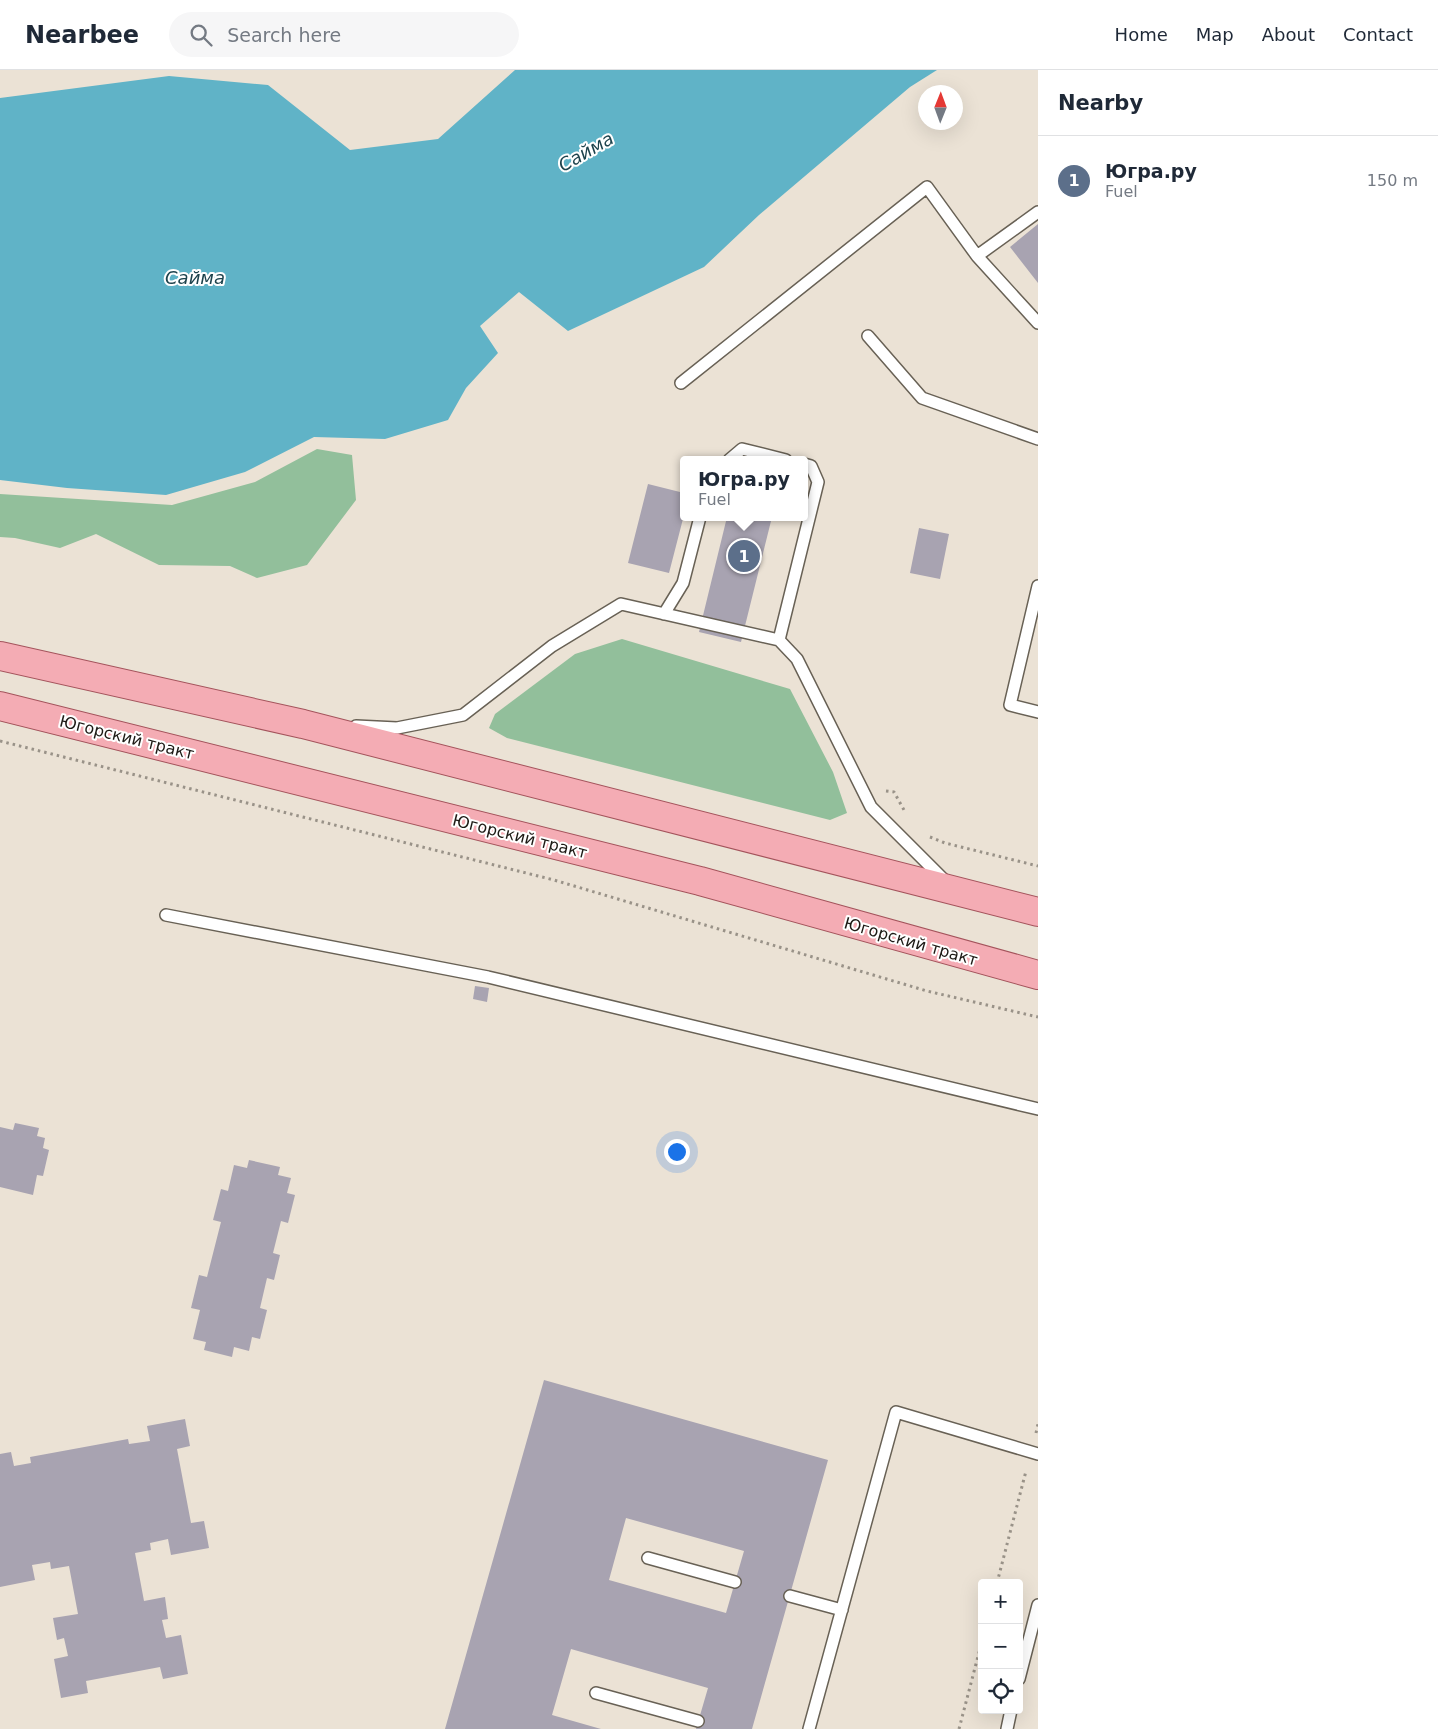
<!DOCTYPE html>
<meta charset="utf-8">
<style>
body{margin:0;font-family:"DejaVu Sans",sans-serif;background:#f6f6f7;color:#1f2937}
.controls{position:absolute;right:15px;bottom:15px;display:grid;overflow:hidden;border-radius:5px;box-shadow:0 5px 20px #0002}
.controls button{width:45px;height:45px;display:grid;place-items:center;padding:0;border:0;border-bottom:1px solid #e0e1e3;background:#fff;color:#1f2937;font:25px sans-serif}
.compass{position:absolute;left:918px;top:15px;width:45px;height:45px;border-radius:50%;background:#fff;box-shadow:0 5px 20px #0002;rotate:1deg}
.you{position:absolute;left:676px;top:1081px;width:18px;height:18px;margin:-12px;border:4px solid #fff;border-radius:50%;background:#1a73e8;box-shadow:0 0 0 8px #1a73e833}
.badge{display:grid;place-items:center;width:32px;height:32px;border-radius:50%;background:#111827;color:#fff;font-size:16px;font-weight:700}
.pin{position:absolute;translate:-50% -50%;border:2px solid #fff;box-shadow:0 1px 5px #0006}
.popup{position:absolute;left:680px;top:386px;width:128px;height:65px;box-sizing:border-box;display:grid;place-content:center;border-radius:5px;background:#fff;filter:drop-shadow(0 1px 4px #0005);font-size:16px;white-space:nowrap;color:#747a83}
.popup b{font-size:19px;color:#1f2937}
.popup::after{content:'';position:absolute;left:50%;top:100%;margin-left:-10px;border:10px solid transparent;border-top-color:#fff}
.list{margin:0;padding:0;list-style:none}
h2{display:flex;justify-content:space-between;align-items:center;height:65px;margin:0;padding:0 20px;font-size:21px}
h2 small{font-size:16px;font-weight:400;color:#747a83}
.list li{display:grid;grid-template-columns:32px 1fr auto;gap:15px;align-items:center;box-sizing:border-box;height:90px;padding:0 20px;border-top:1px solid #e0e1e3}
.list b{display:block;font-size:19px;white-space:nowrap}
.list p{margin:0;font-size:16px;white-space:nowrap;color:#747a83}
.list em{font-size:16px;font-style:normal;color:#747a83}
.icon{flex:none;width:28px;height:28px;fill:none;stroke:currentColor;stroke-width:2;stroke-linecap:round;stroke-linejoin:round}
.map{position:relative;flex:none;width:1038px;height:1659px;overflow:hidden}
header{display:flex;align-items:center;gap:30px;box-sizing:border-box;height:70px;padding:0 25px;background:#fff;border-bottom:1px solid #e0e1e3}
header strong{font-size:24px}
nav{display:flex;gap:28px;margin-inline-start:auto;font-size:18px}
.search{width:350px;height:45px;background:#f6f6f7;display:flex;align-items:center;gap:12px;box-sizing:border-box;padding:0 18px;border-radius:28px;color:#747a83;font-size:19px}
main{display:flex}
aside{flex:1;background:#fff}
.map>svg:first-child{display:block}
</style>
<header>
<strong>Nearbee</strong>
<div class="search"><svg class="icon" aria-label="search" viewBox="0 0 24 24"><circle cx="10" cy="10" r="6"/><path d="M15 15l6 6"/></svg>Search here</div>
<nav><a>Home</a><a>Map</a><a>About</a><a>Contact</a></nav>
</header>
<main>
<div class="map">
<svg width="1038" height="1659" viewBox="0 0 1038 1659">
<rect width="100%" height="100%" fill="#ebe2d5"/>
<path fill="#92bf9b" d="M 317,379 L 352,385 L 356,430 L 307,495 L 257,508 L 230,496 L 159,495 L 96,464 L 60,478 L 15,468 L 0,467 L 0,424 L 172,435 L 255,412 Z
M 622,569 L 790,619 L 833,702 L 847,743 L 830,750 L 507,668 L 489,658 L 495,644 L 575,584 Z"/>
<path fill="#60b3c7" d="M 515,0 L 937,0 L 910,17 L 759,145 L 704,197 L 568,261 L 519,222 L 480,256 L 498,283 L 466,318 L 448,350 L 385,369 L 314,367 L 245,402 L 166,425 L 67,418 L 0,410 L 0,28 L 169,6 L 268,15 L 350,80 L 438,69 Z"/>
<path fill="#a8a3b1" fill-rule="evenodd" d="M 1038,154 L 1038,213 L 1010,177 Z
M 648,414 L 684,423 L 684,445 L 669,503 L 628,493 Z
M 727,447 L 772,447 L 741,572 L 699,562 Z
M 919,458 L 949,464 L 940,509 L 910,503 Z
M 475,916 L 489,918 L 487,932 L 473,929 Z
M 15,1053 L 39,1058 L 37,1066 L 45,1068 L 43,1078 L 49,1080 L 43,1106 L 37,1105 L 33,1125 L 0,1117 L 0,1057 L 13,1060 Z
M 249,1090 L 280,1097 L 278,1105 L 291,1108 L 287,1123 L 295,1125 L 288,1153 L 281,1151 L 273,1183 L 280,1185 L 274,1210 L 267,1208 L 260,1238 L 267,1240 L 260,1269 L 252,1267 L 249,1281 L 234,1277 L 232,1287 L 204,1280 L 206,1272 L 193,1269 L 200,1240 L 191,1238 L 199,1205 L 207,1207 L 221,1152 L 213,1150 L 221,1119 L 228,1121 L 234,1095 L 247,1098 Z
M 544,1310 L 828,1390 L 752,1659 L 696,1659 L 708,1618 L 571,1579 L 552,1645 L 601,1659 L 445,1659 ZM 626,1448 L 744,1481 L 726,1543 L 609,1510 Z
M 185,1349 L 190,1376 L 177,1379 L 191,1453 L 204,1451 L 209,1478 L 171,1485 L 168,1469 L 150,1473 L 151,1480 L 135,1483 L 144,1531 L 165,1527 L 168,1549 L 162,1550 L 166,1568 L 181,1565 L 188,1604 L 163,1609 L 160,1597 L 86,1611 L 88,1623 L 61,1628 L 54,1589 L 68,1586 L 64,1568 L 57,1570 L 53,1548 L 78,1544 L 69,1496 L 51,1499 L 50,1492 L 32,1495 L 35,1510 L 0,1517 L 0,1384 L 11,1382 L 14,1396 L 31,1393 L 30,1387 L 128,1369 L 129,1374 L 150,1371 L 147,1356 Z"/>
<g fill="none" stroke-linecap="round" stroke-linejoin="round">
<g stroke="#686155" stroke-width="14">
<path id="service" d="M 977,186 L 1038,142
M 868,266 L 922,328 L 1038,369
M 681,313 L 927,117 L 977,186 L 1038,253
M 729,390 L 742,379 L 786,390
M 1038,516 L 1010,635 L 1038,642
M 664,544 L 683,513 L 700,447
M 779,570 L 818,412 L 811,396 L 804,394
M 356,656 L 397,658 L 463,645 L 552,576 L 621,534 L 779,570 L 797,589 L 871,737 L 946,812
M 166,845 L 488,907 L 1038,1039
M 648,1488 L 735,1512
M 790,1526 L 842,1540
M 1019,1609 L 1038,1535
M 596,1623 L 698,1651
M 809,1659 L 896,1342 L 1038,1384
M 1007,1659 L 1011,1640"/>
</g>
<g stroke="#a4545c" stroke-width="30">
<path id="primary" d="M 0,586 L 303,654 L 1038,842
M 0,636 L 700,811 L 1038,905"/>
</g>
<path stroke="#999288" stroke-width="3" stroke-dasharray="2.5 4" stroke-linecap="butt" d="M 0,671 L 554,810 L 927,921 L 1038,947
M 886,721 L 894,722 L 904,740
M 930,767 L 945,773 L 1038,796
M 1036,1363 L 1038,1354
M 997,1513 L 1026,1401
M 959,1659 L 982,1571"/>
<use href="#service" stroke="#fff" stroke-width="11"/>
<use href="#primary" stroke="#f4acb4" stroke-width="28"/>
</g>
<g text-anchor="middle" stroke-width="4" stroke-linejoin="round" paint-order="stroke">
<g font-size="16" fill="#1d1a15" stroke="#fff">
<text transform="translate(127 667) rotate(14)" y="6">Югорский тракт</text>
<text transform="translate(520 766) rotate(14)" y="6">Югорский тракт</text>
<text transform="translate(911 871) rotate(16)" y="6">Югорский тракт</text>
</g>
<g font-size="18" font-style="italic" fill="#1d434d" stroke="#fff">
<text transform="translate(586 82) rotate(-30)" y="6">Сайма</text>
<text x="195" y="214">Сайма</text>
</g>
</g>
</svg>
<div class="controls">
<button>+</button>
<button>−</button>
<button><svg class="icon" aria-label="locate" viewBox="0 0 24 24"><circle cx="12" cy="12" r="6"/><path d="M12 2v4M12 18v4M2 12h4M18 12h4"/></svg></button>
</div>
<svg class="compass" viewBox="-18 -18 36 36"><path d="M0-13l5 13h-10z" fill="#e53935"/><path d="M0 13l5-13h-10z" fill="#747a83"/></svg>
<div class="you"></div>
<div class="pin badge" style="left:744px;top:486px;background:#5c6f8a">1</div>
<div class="popup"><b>Югра.ру</b>Fuel</div>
</div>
<aside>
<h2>Nearby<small></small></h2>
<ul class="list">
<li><span class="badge" style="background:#5c6f8a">1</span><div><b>Югра.ру</b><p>Fuel</p></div><em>150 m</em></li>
</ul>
</aside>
</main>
